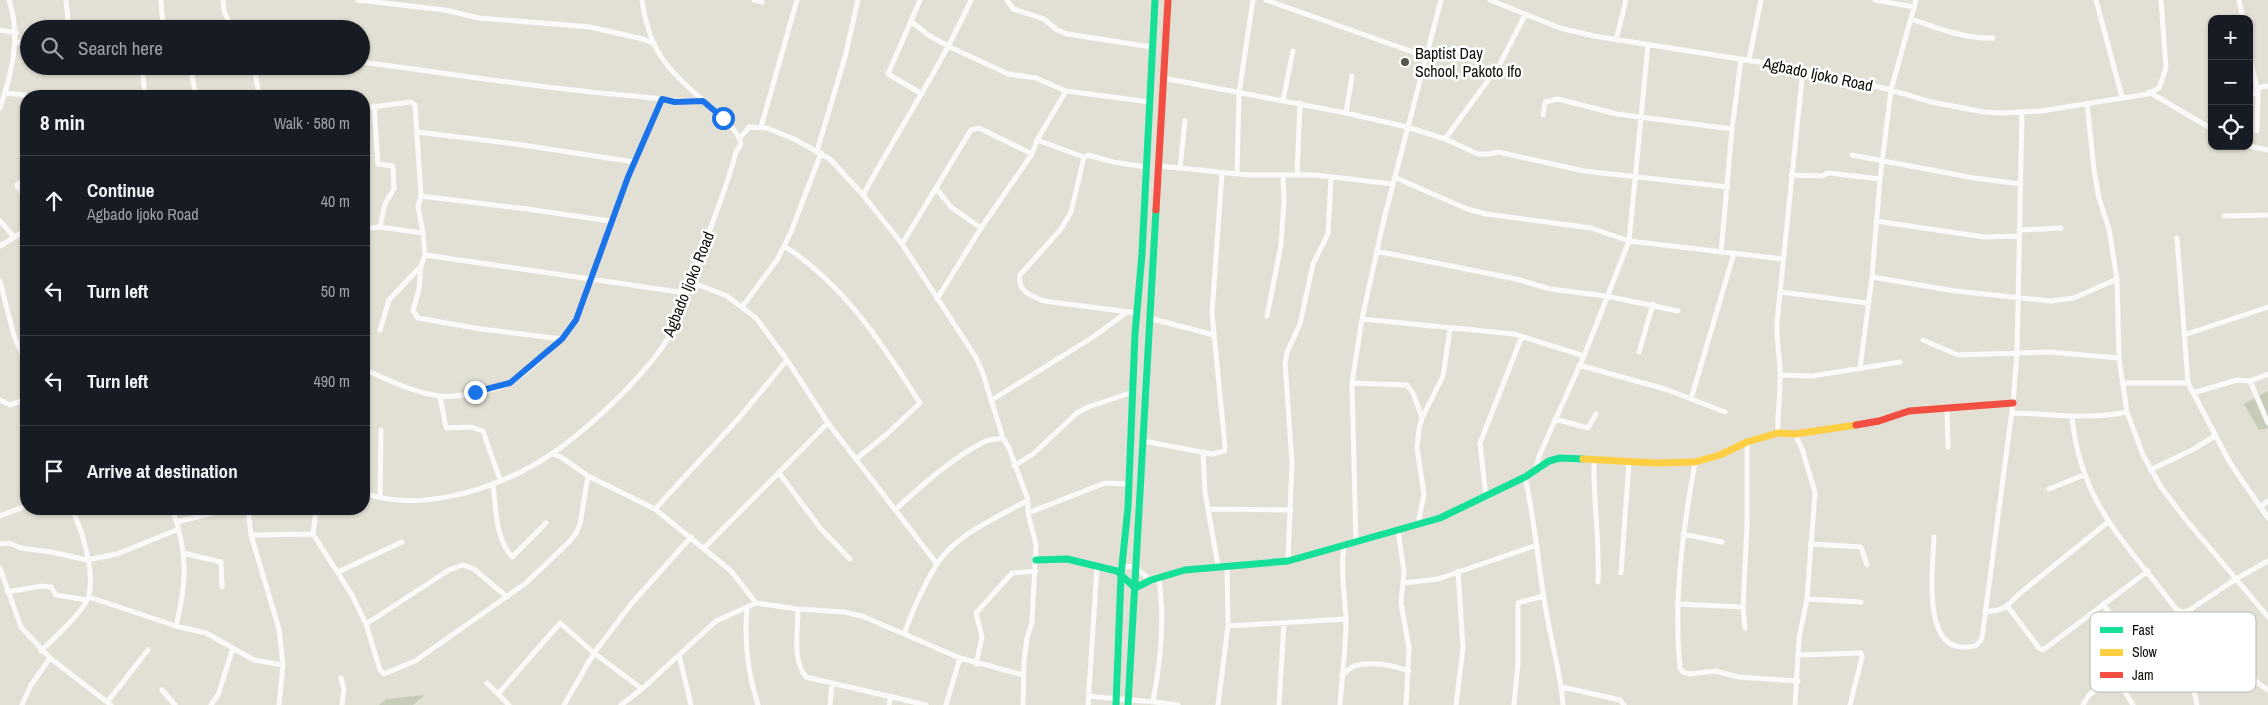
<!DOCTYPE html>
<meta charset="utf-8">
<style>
body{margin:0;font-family:"Archivo Narrow",sans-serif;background:#20242c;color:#f1f3f6}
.controls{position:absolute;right:15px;top:15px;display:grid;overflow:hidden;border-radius:10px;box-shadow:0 1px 4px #0004}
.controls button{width:45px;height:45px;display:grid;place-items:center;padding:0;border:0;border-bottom:1px solid #363941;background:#171b24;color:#f1f3f6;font:25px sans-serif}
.stop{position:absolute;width:15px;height:15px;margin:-11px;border:4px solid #1a73e8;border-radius:50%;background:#fff}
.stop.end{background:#1a73e8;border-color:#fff;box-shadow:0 1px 5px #0008}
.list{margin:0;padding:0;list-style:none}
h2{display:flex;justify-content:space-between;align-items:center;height:65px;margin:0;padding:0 20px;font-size:21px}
h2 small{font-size:16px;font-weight:400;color:#9ea1a6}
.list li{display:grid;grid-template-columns:32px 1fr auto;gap:15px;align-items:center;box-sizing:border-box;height:90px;padding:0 20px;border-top:1px solid #363941}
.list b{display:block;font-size:19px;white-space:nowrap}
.list p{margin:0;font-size:16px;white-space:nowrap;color:#9ea1a6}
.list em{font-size:16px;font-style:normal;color:#9ea1a6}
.icon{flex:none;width:28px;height:28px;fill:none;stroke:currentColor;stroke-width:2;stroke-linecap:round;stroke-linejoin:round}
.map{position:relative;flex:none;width:2268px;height:705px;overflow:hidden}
.search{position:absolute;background:#171b24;box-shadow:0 1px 4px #0004;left:20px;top:20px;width:350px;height:55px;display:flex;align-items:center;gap:12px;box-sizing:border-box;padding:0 18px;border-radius:28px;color:#9ea1a6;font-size:19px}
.panel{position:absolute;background:#171b24;box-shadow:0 1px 4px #0004;left:20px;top:90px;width:350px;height:425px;border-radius:20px}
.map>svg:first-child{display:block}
</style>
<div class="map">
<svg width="2268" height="705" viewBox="0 0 2268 705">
<rect width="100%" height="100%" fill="#e2e0d4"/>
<path fill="#c6ccb7" d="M 2268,391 L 2268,428 L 2259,430 L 2244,404 Z
M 425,695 L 413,705 L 379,705 L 386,699 Z"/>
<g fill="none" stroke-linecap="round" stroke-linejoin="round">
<path stroke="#fbfaf9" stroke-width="5" d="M 66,0 L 69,29
M 161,0 L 163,29
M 223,0 L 224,11 L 232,29
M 358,0 L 445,10 L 479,18 L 590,27 L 643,39 L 652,43
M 754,0 L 762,2
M 920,0 L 888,74 L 922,94
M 1007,0 L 1013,9 L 1044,19 L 1057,30 L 1067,34 L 1152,47
M 1266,0 L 1427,57
M 1490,0 L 1560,28 L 1594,36 L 1803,69 L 1891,90 L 1931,102 L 1984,112 L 2000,113 L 2041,111 L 2148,94 L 2159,88 L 2166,68 L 2161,0
M 1875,0 L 1914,7
M 2096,0 L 2122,97
M 2239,0 L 2243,19
M 1911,19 C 1937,28 1964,39 1993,38
M 911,21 L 928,35 L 950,47 L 1008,74 L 1036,78 L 1066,91 L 1150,102
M 0,30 L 16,33
M 1616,40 L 1626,0
M 16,42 L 29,43
M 2249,53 L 2258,92 L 2257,131
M 1749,60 L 1761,0
M 361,62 C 449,73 535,88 623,95 C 650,97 675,102 703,101
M 142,66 L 145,96
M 190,66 L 196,96
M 254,66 L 259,96
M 1163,78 L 1346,113 L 1407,127 L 1445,139 L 1478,154 L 1489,154 L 1498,152 L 1584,171 L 1728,187
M 2256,88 L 2268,86
M 2149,92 L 2212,129
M 5,93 L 32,96
M 2249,94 L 2258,92
M 1283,100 L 1293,51
M 2087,103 L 2094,170 L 2099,198 L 2109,229 L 2117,279 L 2119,358 L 2127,412 L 2143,455 L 2161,487 L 2187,521 L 2268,617
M 374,106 L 378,164 L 393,166 L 394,189 L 385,204 L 380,227
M 0,108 C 12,73 21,36 9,0
M 364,108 L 411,102 L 415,105 L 421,196 L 418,206 L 423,233 L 425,255 L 421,266 L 389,300 L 380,330
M 1346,113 L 1352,76
M 1543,115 L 1545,102 L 1558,99 L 1617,114 L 1732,129
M 761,127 L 797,0
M 417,132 L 516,144 L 634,162
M 740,138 L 749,127 L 767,128 L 794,139 L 830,159 L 863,195 L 902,244 L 975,356 L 982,371 L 1003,438 L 1009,448 L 1028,500 L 1028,513 L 1036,545 L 1032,622 L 1027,638 L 1024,660 L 1023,705
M 1445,139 L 1500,64 L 1525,15
M 1037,140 L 1084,157
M 2249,146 L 2268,150
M 817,151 L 845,57 L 858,0
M 1852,155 L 1974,178 L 2021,184
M 1159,166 L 1249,175 L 1315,175 L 1393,184
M 1180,168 L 1185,121
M 1237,174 L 1239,93 L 1253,0
M 1297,175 L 1300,103
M 1791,175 L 1822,176 L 1828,173 L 1880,179
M 1394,177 L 1467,209 L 1486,214 L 1591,228 L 1629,241 L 1783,259
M 26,178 L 17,185 L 26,200
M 936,188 L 951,207 L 981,228
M 863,195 C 899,129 940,68 971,0
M 421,196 L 527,209 L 610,221
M 2224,216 L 2268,215
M 0,221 L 14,237
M 1876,221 L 1984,237 L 2018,236
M 364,229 L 380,227 L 423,233
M 2020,230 L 2061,228
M 2177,238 L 2188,383 L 2230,463 L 2268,518
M 902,244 L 971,130 L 979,128 L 1032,154
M 0,246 L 26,230
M 784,246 C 844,284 883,345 920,403 L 887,434 L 856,459
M 1376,251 L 1516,279 L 1550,289 L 1606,296 L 1678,311
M 1721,253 L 1732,129 L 1741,59
M 425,255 L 686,293
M 421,266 L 419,289 L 413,311 L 418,318 L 481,329 L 562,339
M 1872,277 L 1955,291 L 2051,301 L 2074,298 L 2117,279
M 0,281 L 14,336 L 26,364
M 691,282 L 727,296 L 756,318 L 787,360 L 828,423 L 937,564
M 1781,292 L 1867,303
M 937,299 L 981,228 L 1032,154 L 1037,140 L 1066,91
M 742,307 L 777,260 L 791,232 L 821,153
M 1137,313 L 1044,301 C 1031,296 1017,291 1020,275 L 1061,229 L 1071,212 L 1084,157 L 1088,155 L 1113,162 L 1146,167
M 1267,316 L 1281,245 L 1284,202 L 1283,176
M 1149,318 L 1214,335
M 1362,319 L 1514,334 L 1584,356
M 2184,335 L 2268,307
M 1923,340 L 1958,355 L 2049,352 L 2119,358
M 1639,352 L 1653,304
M 1579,365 L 1668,390 L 1725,412
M 1860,368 L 1872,277 L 1880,179 L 1891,90 L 1916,0
M 364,369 C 388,380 412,392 439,396 C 455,398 496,391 510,383 C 530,372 562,339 576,320 L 628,177 L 662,99
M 1780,375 L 1812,376 L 1900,362
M 2250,381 L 2268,423
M 1352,383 L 1407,385 L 1413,393 L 1422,418
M 2122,383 L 2188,383
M 2193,393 L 2237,380 L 2250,381 L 2268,374
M 440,396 L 446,428 L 471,427 L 483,431 L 500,480
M 1691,399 L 1734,253
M 0,400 L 10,405 L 26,399
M 992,400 L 1093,337 L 1127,312
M 1947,409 L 1948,447
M 2013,413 C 2053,414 2086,420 2127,412
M 2072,417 C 2081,506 2127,543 2176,609 L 2182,612 L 2188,611 L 2236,579 L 2268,561
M 1555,419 L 1588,428 L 1596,414
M 1778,433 C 1777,413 1781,393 1780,373 C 1780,356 1776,339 1777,322 L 1803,69
M 1795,434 L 1802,449 L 1815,492 L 1807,599 L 1799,638 L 1795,705
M 1143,441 L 1212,454 L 1224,451 L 1225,446 L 1212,313 L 1222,173
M 1203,452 L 1205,492 L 1218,566
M 552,454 L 561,457 L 588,476 L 655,509 L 731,571 L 756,603 L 798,609 L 844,612 L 862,616 L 960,658 L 1023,675
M 1594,460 C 1593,501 1600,541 1598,582
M 1695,462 C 1683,531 1673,599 1680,668 L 1683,672 L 1689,674 L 1715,671 L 1738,677 L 1798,681
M 1014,466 L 1033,454 L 1077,413 L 1088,407 L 1133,392
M 1536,468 L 1539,456 L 1584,356 L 1629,241 L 1648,45
M 2150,470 L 2192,450 L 2215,436
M 779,473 L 821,529 L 850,559
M 1525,477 C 1535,521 1538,566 1546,610 C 1551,642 1561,673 1563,705
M 493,483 C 496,509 495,537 512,557 L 546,523
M 2049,489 L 2084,475
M 364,493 C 417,512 485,492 532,466 C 576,442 642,380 669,337 C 679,321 689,286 696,266 C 710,228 726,191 736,152 L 741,144 C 737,127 717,113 704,101 C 666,69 649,50 642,0
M 380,497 L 381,430
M 1486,497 L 1480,443 L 1522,336
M 2260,507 L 2268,501
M 172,509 C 188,552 187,582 176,626
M 248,509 L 251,535 L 279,629 L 283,665 L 279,705
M 316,509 L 313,534 L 352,595 L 366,624 L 380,670 L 384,674 L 415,661 L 526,583 L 570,541 L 576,533 L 580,524 L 588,476
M 655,509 L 739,418 L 787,360
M 1208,509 L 1291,510
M 895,510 C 921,486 952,458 984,442 C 989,439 997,439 1003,438
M 1028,513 L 1105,483 L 1129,484
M 0,516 L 26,506
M 177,522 L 229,509
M 1418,524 L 1424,494 L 1417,448 L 1419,429 L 1422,418 L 1443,376 L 1450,329
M 1398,530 L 1404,572 L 1401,603 L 1409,648 L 1406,705
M 1683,534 L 1722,542
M 251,535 L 313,534
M 1934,537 C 1933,565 1921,651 1966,647 C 1974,647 1978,646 1982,638 L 2013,403 L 2017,352 L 2022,112
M 1356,543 L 1352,383 L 1362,319 L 1384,219 L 1441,0
M 0,544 L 9,543 L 21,548 L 51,552 L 87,560 L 117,554 L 179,529
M 1810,544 L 1861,547 L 1867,565
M 704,548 L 828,423
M 183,553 L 221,562 L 222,587
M 1288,561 L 1292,462 L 1285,363 L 1287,352 L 1300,324 L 1313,264 L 1328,234 L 1331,177
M 0,568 L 21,627 L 50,658 L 111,705
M 1121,569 C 1136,561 1139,573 1151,580
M 338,572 L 402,542
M 1621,573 L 1629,462
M 1403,583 L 1438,579 L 1537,545
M 7,592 L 41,586 L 51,587 L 56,595 L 87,600
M 89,597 L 176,626 L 206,633 L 254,660 L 283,665
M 1807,599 L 1861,602
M 1677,604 L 1743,607
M 2008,607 L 2039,648 L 2043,650 L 2148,571
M 747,608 C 744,641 748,674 758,705
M 798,609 C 798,630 792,661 806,677 L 926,705
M 1985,611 C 2002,613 2008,605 2019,594 L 2108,522
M 366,624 L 449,570 L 463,565 L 474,569 L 507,597
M 1228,626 L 1346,619
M 1745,628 L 1743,607 L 1747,525 L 1747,442
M 904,634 C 912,612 925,583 937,564 C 956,534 999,517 1028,500
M 41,651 C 53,639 85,611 89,595 C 93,578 88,555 83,538 C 81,528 75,519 73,509
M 679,655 L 691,705
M 1799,655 L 1861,653 L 1862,657 L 1850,705
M 976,664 L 982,637 L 976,613 L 1012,573 L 1036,571
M 2245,674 L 2268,690
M 1342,676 C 1345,673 1350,668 1354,666 C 1372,661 1392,665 1409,671
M 2115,676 L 2133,705
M 341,678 L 344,690 L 342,705
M 2192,681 L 2197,705
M 487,683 L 509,705
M 1562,687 L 1620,700 L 1624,705
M 162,690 L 175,705
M 498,694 L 560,623 L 594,653 L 642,689
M 1089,696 C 1119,700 1148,700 1178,705
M 108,701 L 148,650
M 1153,701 C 1161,660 1165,620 1159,579
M 22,705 L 31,685 L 50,658
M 211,705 L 218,695 L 233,648
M 564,705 L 594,653 L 632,603 L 691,537
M 621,705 L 642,689 L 716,621 L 756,603
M 830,705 L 832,684
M 889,705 L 891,696
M 946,705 L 960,658
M 1088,705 L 1097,567
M 1218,705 L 1228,626 L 1227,566
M 1279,705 L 1284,623
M 1340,705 C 1342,677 1346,648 1346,619 C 1345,594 1340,571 1344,546
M 1456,705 L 1463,648 L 1458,571
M 1514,705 L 1518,663 L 1518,603 L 1543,596
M 2083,705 L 2089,695 L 2140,657 L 2140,653 L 2120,629 L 2103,604"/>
<path stroke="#16e098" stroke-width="7" d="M 1036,560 L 1067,559 L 1117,571 L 1135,588 L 1151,580 L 1185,570 L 1288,561 L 1440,518 L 1525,477 L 1549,461 L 1560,458 L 1583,459
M 1116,705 L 1121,575 L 1128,507 L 1135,334 L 1142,254 L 1155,0
M 1128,705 L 1156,210"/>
<path stroke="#ffcf43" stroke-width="7" d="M 1583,459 L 1656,463 L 1695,462 L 1720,455 L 1747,442 L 1778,433 L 1795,434 L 1856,425"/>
<path stroke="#f24e42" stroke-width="7" d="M 1156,210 L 1168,0
M 1856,425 L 1879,421 L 1909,411 L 2013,403"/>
</g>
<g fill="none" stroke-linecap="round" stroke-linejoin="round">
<path stroke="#1a73e8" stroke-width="6" d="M 475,392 L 510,383 L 562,339 L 576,320 L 628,177 L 662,99 L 675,102 L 703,101 L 723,118"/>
</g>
<circle fill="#58574e" stroke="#fff" stroke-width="2" cx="1405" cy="62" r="5"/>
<g text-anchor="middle" stroke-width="5" stroke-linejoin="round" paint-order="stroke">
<g font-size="16" fill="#0e0d06" stroke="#fff" text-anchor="start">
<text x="1415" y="59">Baptist Day<tspan x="1415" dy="18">School, Pakoto Ifo</tspan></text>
</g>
<g font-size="16" fill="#0e0d06" stroke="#fff">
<text transform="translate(1818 74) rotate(12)" y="6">Agbado Ijoko Road</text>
<text transform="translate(688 284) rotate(-68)" y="6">Agbado Ijoko Road</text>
</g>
</g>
<rect x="2090" y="612" width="166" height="80" rx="8" fill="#fff" stroke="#b7b6b4" stroke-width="1"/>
<rect x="2100" y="627" width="23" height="6" fill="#16e098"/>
<rect x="2100" y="649" width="23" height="7" fill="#ffcf43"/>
<rect x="2100" y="672" width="23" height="6" fill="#f24e42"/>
<g font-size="14" fill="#0e0d06">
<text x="2132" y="635">Fast</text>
<text x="2132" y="657">Slow</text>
<text x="2132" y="680">Jam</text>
</g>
</svg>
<div class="controls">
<button>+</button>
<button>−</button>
<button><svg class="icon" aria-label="locate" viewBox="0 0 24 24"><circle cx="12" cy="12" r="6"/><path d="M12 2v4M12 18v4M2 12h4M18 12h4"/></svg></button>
</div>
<div class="stop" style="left:723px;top:118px"></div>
<div class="stop end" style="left:475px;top:392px"></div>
<div class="search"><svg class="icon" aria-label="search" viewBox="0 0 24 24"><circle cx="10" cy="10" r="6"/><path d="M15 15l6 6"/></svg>Search here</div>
<section class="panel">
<h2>8 min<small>Walk · 580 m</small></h2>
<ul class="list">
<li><svg class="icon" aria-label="ahead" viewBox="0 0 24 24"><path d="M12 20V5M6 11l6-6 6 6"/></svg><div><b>Continue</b><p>Agbado Ijoko Road</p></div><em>40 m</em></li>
<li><svg class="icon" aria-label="left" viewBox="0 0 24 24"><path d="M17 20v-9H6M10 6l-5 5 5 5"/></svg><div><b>Turn left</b></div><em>50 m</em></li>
<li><svg class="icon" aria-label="left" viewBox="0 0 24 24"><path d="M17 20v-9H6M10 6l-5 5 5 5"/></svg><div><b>Turn left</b></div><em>490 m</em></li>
<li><svg class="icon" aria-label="arrive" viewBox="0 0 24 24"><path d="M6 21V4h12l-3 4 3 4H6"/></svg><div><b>Arrive at destination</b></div></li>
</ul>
</section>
</div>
